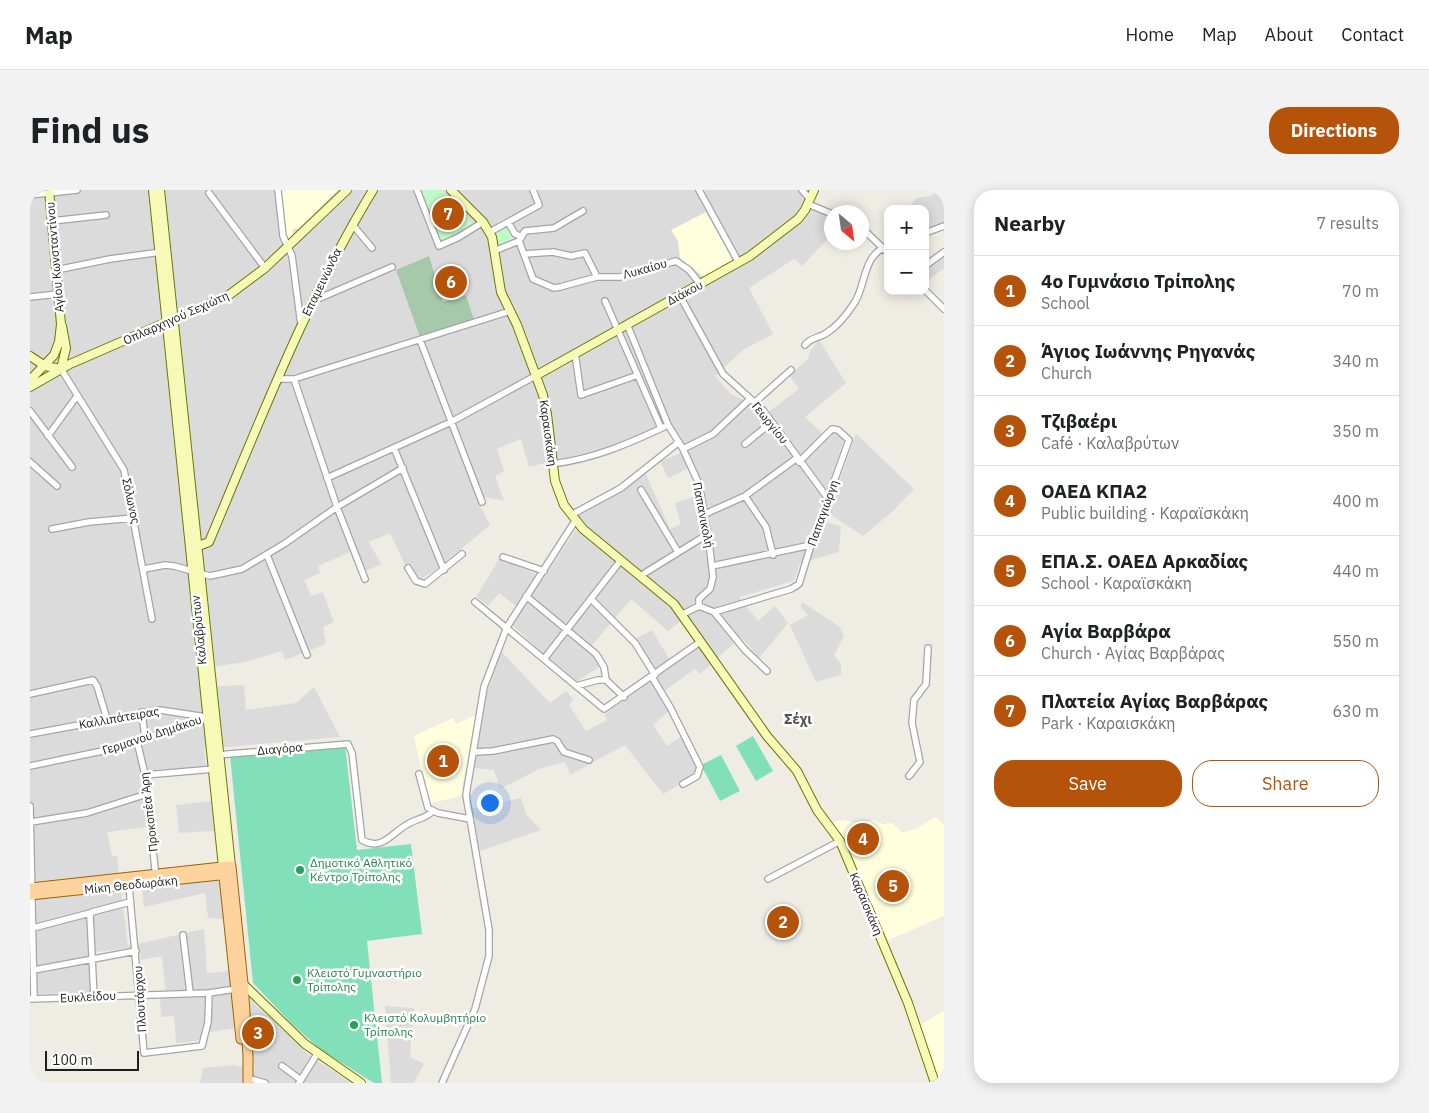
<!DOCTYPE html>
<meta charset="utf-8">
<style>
body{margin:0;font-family:"IBM Plex Sans",sans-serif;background:#f2f2f2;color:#202124}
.controls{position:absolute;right:15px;top:15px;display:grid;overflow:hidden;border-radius:10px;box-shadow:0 2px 12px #0003}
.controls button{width:45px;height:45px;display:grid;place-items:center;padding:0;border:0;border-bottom:1px solid #e0e0e0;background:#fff;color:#202124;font:25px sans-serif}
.compass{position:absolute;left:794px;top:15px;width:45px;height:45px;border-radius:50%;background:#fff;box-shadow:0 2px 12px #0003;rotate:151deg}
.scale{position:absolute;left:15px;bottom:12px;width:94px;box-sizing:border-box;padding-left:5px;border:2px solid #1e1e1e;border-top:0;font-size:14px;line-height:18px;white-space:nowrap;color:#1e1e1e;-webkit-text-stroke:4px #fff;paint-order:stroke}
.you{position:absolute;left:459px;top:612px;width:18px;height:18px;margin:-12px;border:4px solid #fff;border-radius:50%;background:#1a73e8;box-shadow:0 0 0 8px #1a73e833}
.badge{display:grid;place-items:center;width:32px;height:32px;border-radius:50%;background:#b45309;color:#fff;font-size:16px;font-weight:700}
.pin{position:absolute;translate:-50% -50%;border:2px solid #fff;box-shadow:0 1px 5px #0006}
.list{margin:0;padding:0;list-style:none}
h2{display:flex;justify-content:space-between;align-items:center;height:65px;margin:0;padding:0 20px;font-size:21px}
h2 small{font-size:16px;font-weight:400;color:#757577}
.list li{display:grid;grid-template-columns:32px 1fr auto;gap:15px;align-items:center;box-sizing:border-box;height:70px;padding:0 20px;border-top:1px solid #e0e0e0}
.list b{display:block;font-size:19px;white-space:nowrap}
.list p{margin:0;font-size:16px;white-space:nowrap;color:#757577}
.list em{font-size:16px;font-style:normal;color:#757577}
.actions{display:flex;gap:10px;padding:15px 20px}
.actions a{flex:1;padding:11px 0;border:1px solid #b45309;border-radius:20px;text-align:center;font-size:18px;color:#b45309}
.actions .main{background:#b45309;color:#fff}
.map{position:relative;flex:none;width:914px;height:893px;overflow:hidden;border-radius:20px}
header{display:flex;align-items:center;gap:30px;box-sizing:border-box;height:70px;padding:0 25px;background:#fff;border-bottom:1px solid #e0e0e0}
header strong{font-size:24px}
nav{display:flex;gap:28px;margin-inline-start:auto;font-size:18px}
.intro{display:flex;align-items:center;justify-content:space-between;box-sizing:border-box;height:120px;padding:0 30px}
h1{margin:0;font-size:35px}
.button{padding:12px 22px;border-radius:20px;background:#b45309;color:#fff;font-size:18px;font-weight:700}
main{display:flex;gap:30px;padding:0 30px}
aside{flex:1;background:#fff;border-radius:20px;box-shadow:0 2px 12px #0003}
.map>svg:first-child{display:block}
</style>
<header>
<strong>Map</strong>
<nav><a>Home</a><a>Map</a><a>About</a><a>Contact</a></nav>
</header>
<div class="intro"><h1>Find us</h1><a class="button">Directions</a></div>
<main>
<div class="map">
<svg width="914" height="893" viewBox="0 0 914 893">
<rect width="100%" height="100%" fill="#efece4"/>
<path fill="#dcdbdb" d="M 0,0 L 780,0 L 772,7 L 777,17 L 801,26 L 801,51 L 798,49 L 772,76 L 764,69 L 719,98 L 743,144 L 713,160 L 685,186 L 701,204 L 724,215 L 733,226 L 769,199 L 759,185 L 778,169 L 780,161 L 789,150 L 816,193 L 775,227 L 793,244 L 801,235 L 815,247 L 786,330 L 811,336 L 809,362 L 770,373 L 764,391 L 709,407 L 728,431 L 745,416 L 758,433 L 729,468 L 711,447 L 670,484 L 665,479 L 630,504 L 639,521 L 623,535 L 637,556 L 652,546 L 667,577 L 667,585 L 633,604 L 595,555 L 540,585 L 535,572 L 509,579 L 470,599 L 464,580 L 443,578 L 455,508 L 471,461 L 520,513 L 536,501 L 543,509 L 539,515 L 556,541 L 577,530 L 574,525 L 625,487 L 603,450 L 622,440 L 643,475 L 674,452 L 657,426 L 638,441 L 601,409 L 558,460 L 571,476 L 547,491 L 510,461 L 482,435 L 491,420 L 469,403 L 458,416 L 446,407 L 469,369 L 514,387 L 552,331 L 547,325 L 615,282 L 640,339 L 651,334 L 645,313 L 675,303 L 665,275 L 638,288 L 630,271 L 659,260 L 639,231 L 591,254 L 499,277 L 491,249 L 467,259 L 474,281 L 465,286 L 474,311 L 454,307 L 448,312 L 460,335 L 407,379 L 389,390 L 380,376 L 376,377 L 360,343 L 339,352 L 351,374 L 334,382 L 325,360 L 288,376 L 290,383 L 274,390 L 281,406 L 293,402 L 304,432 L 293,437 L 296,454 L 255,470 L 252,461 L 215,472 L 168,479 L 169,497 L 214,495 L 216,520 L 266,513 L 284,497 L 310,547 L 174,559 L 176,576 L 111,582 L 116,637 L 77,642 L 82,666 L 87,666 L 98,756 L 174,739 L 177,783 L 199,781 L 201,806 L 218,807 L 280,866 L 321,893 L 170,893 L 173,878 L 205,875 L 225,881 L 219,836 L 173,843 L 173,850 L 146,853 L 144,826 L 131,827 L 130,807 L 136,807 L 132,766 L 111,770 L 109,757 L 58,763 L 61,803 L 0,804 Z
M 903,0 L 914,0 L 914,34 L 895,41 L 895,19 L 876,19 L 887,8 L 904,5 Z
M 914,59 L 914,78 L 895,93 L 895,75 Z
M 826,244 L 884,299 L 862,322 L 833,346 L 798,323 Z
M 772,412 L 810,437 L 814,446 L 804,465 L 811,474 L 811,485 L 786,492 L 760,435 L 778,425 L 770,416 Z
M 491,608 L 496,624 L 511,640 L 450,661 L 441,619 Z
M 181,611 L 185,641 L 149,643 L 146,615 Z
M 189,687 L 193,729 L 178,728 L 175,703 L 114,717 L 112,696 Z
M 355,816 L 384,818 L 380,867 L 394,874 L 384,893 L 361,893 Z"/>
<path fill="#ffd" d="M 251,0 L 308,0 L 268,39 L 263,39 L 263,45 L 257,50 Z
M 676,22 L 703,71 L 674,87 L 650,68 L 648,51 L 641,40 Z
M 446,525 L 432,597 L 433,605 L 399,614 L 384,546 L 423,528 L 426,534 Z
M 905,627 L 914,635 L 914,726 L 856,751 L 816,653 L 802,632 L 812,630 L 830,633 L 844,630 L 852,634 L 862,633 L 873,643 L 888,638 Z
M 914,821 L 914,893 L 907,893 L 890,835 Z"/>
<path fill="#a5c9aa" d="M 399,66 L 413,112 L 436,105 L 444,130 L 390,147 L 366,80 Z"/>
<path fill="#c0fac5" d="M 392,0 L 412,0 L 438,27 L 442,34 L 413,50 L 409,49 Z
M 478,36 L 484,49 L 470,56 L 464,42 Z"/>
<path fill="#81e0ba" d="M 723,546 L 743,581 L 726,591 L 706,556 Z
M 315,555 L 327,660 L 381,654 L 392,744 L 337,751 L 352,893 L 344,893 L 291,860 L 261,833 L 223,793 L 200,566 Z
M 691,565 L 710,601 L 690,611 L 671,575 Z"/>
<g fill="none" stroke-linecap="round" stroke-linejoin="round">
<g stroke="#a5a5a5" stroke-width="8">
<path id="street" d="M 248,0 L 253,46 L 262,66 L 271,135
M 387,0 L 409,56 L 429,47 L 453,32
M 669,0 L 709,73
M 772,0 L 779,8
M 179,3 L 235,78
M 0,5 L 47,0
M 778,14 L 802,24
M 22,31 L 76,25
M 478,32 L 485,44 L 490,46
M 322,34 L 342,58
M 832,38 L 858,63
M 460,42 L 509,15 L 503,0
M 895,43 L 914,36
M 489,51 L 503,89 L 524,98 L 530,97 L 567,87 L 590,87 L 646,71 L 659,80 L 671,95
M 464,61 L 489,51 L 495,41 L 524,38 L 553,21
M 494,64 L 523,62 L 541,66 L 555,63 L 567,87
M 895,76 L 914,62
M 26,80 L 80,69 L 131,62
M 895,100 L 914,119
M 650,106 L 693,184 L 733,220 L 799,310
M 0,107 L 28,104
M 283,111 L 362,77
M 575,111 L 631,238
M 597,134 L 638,235 L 653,259 L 669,294 L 679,352 L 683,387 L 680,399 L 669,409 L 669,416
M 390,150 L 452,312
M 775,155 C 780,148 788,148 795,144 C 807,137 818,123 825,112 C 836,94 833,64 858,56
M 545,163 L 551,205 L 605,186
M 31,179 L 94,280 L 122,429
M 247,189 L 264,189 L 480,121
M 264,189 L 307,317 L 335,389
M 725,212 L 761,180
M 0,221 L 42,277
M 18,246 L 47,206
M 715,254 L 742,232
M 364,258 L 414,380
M 653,259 L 683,244 L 720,209
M 0,272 L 27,296
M 522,274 C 563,269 598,254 634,237
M 297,288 L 421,232 L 507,185
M 611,300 L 648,362
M 715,306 L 736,337 L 743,365
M 675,324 L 715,306 L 767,268
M 541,325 L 591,298 L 649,252
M 22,339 L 59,332 L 104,328
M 237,365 L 277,465
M 473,367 L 514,381
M 682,376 L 781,355
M 378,378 L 386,391 L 395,394 L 432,364
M 114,379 L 135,375 L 144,376 L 180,386 L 212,379 L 254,354 L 307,317 L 373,278
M 610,386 L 678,344
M 496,406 L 566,464 L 574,477 L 576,490
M 561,409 L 605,453 L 625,485
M 445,412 L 574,519 L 670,452
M 669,416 L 684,422 L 715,460 L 737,481
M 684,422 L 761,399 L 769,394 L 781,355 L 819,250 L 808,240 L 802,239 L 769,272
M 653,424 L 669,416
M 514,469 L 591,370
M 622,487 L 640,517 L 670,577 L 667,586 L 653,594
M 546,496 L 568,490 L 576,490 L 594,507
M 0,504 L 63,490 L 67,496 L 77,529
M 112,522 L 115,549
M 0,544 L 130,520 L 176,527
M 107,551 L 115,585 L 126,688
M 444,562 L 463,561 L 523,549 L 527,551 L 534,562 L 559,570
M 187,565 L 318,554 L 322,563 L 332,650 C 353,662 362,642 378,634 C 386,629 397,628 403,621
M 0,576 L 87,558 L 179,527
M 389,584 L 398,618 L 408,623 L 440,629
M 115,585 L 184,579
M 879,586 L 890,572 L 882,533 L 884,510 L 896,494 L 898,458
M 0,616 L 4,809
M 1,632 L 57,623 L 117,604
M 738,689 L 810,651
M 99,696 L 114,863 L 172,856 L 178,832 L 179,803
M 3,738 L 60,723
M 153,745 L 160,803
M 4,780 L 106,761
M 64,808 L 60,725 L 62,722 L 100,712
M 0,809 L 179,803 L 206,799
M 252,876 L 271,890
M 217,888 L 235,893
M 269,893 L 287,864
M 412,893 L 445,819 L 459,766 L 459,740 L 436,605 L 454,497 L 477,437 L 545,331"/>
</g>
<g stroke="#6c7703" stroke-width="10">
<path id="secondary" d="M 123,0 L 193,677
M 130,0 L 201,676
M 421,0 L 453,32 L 462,47 L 471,102 L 487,135 L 513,205 L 517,224 L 525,291 L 534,315 L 553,339 L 644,414 L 737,546 L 767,581 L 787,620 L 810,651 L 878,813 L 905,893
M 0,166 L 15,176 L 31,179
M 31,179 L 36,158 L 32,136
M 507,185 L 720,66 L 768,29 L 775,20 L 784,0
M 0,190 L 24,165 L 29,152 L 31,134 L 19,0
M 0,197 L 40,174 L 199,105 L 235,78 L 317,0
M 166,357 L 179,352 C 230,231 275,112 343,0
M 210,791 L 275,854 L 331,893"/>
</g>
<g stroke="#986500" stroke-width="11">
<path id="primary" d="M 193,677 L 211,849
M 0,698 L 201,676 L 213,793 L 218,866 L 218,893
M 0,705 L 199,684"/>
</g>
<use href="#street" stroke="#fff" stroke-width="5.5"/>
<use href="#secondary" stroke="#f7fab7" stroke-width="8"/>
<use href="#primary" stroke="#fdd29c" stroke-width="9"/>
</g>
<g fill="#2e9e5b" stroke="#fff" stroke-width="2">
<circle cx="270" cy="680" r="5"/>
<circle cx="267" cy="790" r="5"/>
<circle cx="324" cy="835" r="5"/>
</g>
<g text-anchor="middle" stroke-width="5" stroke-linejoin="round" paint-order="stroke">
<g font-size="12" fill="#1e1e1e" stroke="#fff">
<text transform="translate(25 67) rotate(-95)" y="4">Αγίου Κωνσταντίνου</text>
<text transform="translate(615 79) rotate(-16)" y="4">Λυκαίου</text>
<text transform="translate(292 92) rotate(-64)" y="4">Επαμεινώνδα</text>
<text transform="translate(655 103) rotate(-28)" y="4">Διάκου</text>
<text transform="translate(146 128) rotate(-24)" y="4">Οπλαρχηγού Σεχιώτη</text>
<text transform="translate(740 233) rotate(51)" y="4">Γεωργίου</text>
<text transform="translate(518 243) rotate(82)" y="4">Καραισκάκη</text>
<text transform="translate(101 311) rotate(78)" y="4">Σόλωνος</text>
<text transform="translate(793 323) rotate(-70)" y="4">Παπαγιώργη</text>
<text transform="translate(673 325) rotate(79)" y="4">Παπανικολή</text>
<text transform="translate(169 440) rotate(-96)" y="4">Καλαβρύτων</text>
<text transform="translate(89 528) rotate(-10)" y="4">Καλλιπάτειρας</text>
<text transform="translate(122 545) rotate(-18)" y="4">Γερμανού Δημάκου</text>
<text transform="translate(250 559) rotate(-5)" y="4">Διαγόρα</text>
<text transform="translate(119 622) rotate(-97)" y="4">Προκοπέα Άρη</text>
<text transform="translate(101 695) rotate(-6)" y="4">Μίκη Θεοδωράκη</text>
<text transform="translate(836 714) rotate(67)" y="4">Καραϊσκάκη</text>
<text transform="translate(58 807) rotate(-3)" y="4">Ευκλείδου</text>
<text transform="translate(110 809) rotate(-94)" y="4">Πλουτάρχου</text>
</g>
<g font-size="12" fill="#27864d" stroke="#fff" text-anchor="start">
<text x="280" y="677">Δημοτικό Αθλητικό<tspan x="280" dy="14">Κέντρο Τρίπολης</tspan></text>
<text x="277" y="787">Κλειστό Γυμναστήριο<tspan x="277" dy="14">Τρίπολης</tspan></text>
<text x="334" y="832">Κλειστό Κολυμβητήριο<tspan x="334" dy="14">Τρίπολης</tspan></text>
</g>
<g font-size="14" font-weight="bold" fill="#515151" stroke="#fff">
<text x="768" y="534">Σέχι</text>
</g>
</g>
</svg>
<div class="controls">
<button>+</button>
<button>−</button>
</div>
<svg class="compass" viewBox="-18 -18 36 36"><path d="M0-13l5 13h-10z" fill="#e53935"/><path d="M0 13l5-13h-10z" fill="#757577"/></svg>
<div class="scale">100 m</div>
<div class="you"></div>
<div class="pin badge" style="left:413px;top:571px">1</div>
<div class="pin badge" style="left:753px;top:732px">2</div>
<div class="pin badge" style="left:228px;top:843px">3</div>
<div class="pin badge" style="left:833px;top:649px">4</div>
<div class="pin badge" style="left:863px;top:696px">5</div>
<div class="pin badge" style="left:421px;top:92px">6</div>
<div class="pin badge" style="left:418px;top:24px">7</div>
</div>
<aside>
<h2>Nearby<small>7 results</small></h2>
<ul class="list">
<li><span class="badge">1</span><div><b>4ο Γυμνάσιο Τρίπολης</b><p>School</p></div><em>70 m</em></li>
<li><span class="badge">2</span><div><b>Άγιος Ιωάννης Ρηγανάς</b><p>Church</p></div><em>340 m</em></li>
<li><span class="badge">3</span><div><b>Τζιβαέρι</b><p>Café · Καλαβρύτων</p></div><em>350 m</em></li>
<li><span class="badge">4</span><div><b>ΟΑΕΔ ΚΠΑ2</b><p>Public building · Καραϊσκάκη</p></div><em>400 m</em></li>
<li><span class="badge">5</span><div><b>ΕΠΑ.Σ. ΟΑΕΔ Αρκαδίας</b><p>School · Καραϊσκάκη</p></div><em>440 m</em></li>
<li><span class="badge">6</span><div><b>Αγία Βαρβάρα</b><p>Church · Αγίας Βαρβάρας</p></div><em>550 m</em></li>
<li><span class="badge">7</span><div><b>Πλατεία Αγίας Βαρβάρας</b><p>Park · Καραισκάκη</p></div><em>630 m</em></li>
</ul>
<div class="actions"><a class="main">Save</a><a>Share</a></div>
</aside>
</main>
